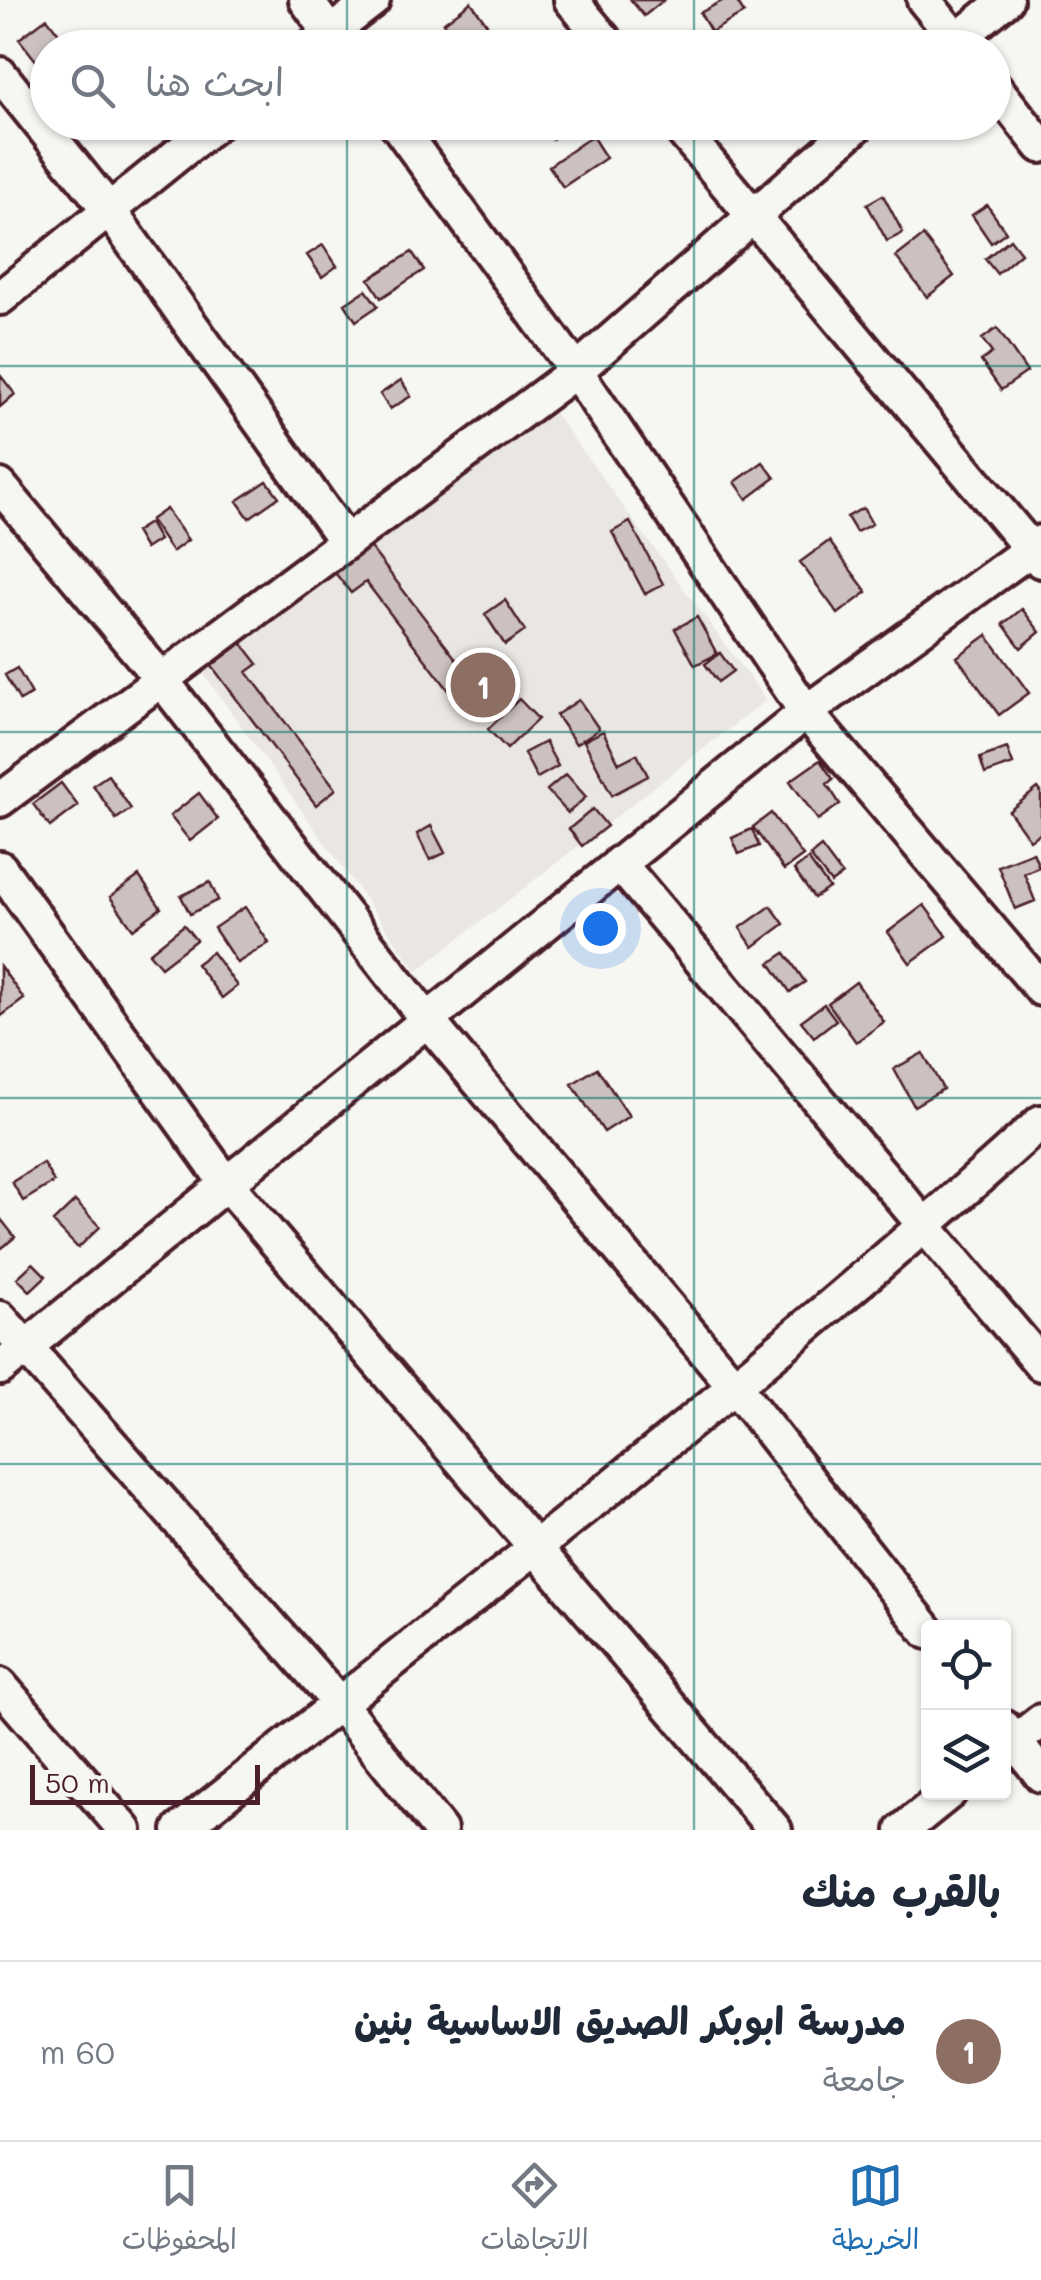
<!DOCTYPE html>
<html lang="ar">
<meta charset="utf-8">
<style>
body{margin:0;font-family:Mali,"Playpen Sans Arabic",sans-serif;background:#f2f2f3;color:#1f2937;direction:rtl}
.controls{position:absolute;right:30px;bottom:30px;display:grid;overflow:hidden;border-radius:10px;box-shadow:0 2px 8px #0004}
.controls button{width:90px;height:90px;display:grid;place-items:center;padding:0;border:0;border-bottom:2px solid #e0e1e3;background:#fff;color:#1f2937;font:50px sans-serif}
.scale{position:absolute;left:30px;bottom:25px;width:230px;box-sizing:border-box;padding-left:10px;border:5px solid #4a1f2b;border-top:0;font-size:28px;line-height:35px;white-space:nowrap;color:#4a1f2b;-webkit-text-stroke:8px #f6f6f2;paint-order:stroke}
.you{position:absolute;left:600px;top:928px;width:35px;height:35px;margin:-25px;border:8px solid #fff;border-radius:50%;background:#1a73e8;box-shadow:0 0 0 15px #1a73e833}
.badge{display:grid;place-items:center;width:65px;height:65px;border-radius:50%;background:#1f6fb2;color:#fff;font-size:32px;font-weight:700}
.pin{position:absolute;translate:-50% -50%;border:5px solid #fff;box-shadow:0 2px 10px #0006}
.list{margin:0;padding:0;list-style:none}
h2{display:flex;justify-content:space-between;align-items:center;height:130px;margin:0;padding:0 40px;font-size:42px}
h2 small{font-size:32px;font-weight:400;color:#747a83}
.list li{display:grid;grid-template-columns:65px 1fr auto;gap:30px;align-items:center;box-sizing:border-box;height:180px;padding:0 40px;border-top:2px solid #e0e1e3}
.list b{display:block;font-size:38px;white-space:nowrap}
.list p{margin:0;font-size:32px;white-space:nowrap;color:#747a83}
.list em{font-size:32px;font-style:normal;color:#747a83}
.icon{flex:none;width:55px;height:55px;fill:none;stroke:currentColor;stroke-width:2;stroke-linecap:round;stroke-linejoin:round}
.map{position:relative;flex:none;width:1041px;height:1830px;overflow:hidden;direction:ltr}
.search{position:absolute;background:#fff;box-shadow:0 2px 8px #0004;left:30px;right:30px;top:30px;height:110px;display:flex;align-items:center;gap:25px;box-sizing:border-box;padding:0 35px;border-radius:55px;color:#747a83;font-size:38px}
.sheet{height:310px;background:#fff}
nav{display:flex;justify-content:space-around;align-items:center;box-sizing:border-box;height:140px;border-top:2px solid #e0e1e3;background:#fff;font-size:28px;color:#747a83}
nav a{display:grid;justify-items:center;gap:5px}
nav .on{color:#1f6fb2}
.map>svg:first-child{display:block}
</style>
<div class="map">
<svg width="1041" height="1830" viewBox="0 0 1041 1830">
<rect width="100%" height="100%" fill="#f6f6f2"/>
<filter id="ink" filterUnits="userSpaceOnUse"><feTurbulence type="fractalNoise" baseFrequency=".01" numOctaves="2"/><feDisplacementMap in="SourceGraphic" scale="20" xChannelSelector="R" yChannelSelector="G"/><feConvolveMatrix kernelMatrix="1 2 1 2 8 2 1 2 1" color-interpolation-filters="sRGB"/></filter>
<g filter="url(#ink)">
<path fill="#e9e6e3" d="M 549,406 L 766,700 L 417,971 L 201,670 Z"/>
<path fill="#ccc1c0" stroke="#4a1f2b" stroke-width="2.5" d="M 631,0 L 664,0 L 644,16 Z
M 724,0 L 736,0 L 744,13 L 711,32 L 700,13 Z
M 471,2 L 504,48 L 461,48 L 443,23 Z
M 47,18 L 70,48 L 48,48 L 48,76 L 19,39 Z
M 84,122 L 112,122 L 94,136 Z
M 543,122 L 579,122 L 552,139 Z
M 736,122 L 766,122 L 740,140 L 731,126 Z
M 592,136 L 606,158 L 563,187 L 549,166 Z
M 883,195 L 903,233 L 887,241 L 867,204 Z
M 987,205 L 1006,232 L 991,243 L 972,215 Z
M 923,236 L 954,276 L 927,297 L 896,257 Z
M 1010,239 L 1021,253 L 997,274 L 985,259 Z
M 323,245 L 337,266 L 322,277 L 307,255 Z
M 412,252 L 424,270 L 381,298 L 369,279 Z
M 366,290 L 378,306 L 356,321 L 345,304 Z
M 997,328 L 1027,372 L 1001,390 L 981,361 L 992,353 L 982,339 Z
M 0,375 L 15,394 L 0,407 Z
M 401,380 L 411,396 L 390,409 L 380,394 Z
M 763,462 L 775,478 L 747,499 L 735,482 Z
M 267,481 L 279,497 L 249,518 L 237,501 Z
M 863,508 L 872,524 L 856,532 L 847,517 Z
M 166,509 L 188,540 L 172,552 L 150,520 Z
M 630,522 L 663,584 L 645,594 L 612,532 Z
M 149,523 L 159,540 L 145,549 L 135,532 Z
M 829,541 L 867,592 L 838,614 L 800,562 Z
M 366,542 L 470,677 L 451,693 L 366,582 L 351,593 L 332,569 Z
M 505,600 L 525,631 L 505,645 L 485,614 Z
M 1022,609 L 1040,632 L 1021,648 L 1003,624 Z
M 697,617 L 717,654 L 695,665 L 675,629 Z
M 987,635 L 1029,693 L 999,715 L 957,657 Z
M 241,642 L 258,664 L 247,672 L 336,789 L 316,805 L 211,665 Z
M 720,653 L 733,671 L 718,682 L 705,664 Z
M 17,668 L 32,694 L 20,701 L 5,675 Z
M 519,699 L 538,719 L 507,749 L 488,729 Z
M 579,700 L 599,729 L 576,744 L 556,715 Z
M 603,731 L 619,763 L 637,754 L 648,776 L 612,795 L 584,741 Z
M 545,742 L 558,766 L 537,778 L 524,753 Z
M 1007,748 L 1013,764 L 985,774 L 980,758 Z
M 820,760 L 833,779 L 827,784 L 840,804 L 818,820 L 790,781 Z
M 566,774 L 586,797 L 568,813 L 547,790 Z
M 108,775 L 131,809 L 116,819 L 93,785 Z
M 61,783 L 78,806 L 50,827 L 33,804 Z
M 1038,788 L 1041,792 L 1041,832 L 1030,840 L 1009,811 Z
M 199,793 L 218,819 L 190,841 L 170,816 Z
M 593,809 L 607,826 L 582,846 L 569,829 Z
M 771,813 L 803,856 L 784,870 L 753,827 Z
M 431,826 L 445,853 L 430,860 L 417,834 Z
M 752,829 L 759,846 L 739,854 L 732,838 Z
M 821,847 L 842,875 L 831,883 L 810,856 Z
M 1033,852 L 1039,867 L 1024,873 L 1035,901 L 1015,909 L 998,866 Z
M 808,859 L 829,888 L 814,898 L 794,870 Z
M 139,876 L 161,908 L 133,929 L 110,897 Z
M 210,882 L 218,900 L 190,914 L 181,896 Z
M 924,905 L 947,936 L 910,963 L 888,932 Z
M 771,906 L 784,924 L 753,947 L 740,928 Z
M 245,907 L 269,943 L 237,963 L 214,928 Z
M 184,925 L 196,940 L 161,967 L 149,953 Z
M 212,952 L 237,986 L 222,998 L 196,964 Z
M 785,953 L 805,982 L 790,992 L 770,963 Z
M 0,966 L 24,999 L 0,1017 Z
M 856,982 L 884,1022 L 856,1042 L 828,1003 Z
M 824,1004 L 836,1020 L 814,1037 L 801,1021 Z
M 923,1053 L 943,1089 L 914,1106 L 894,1069 Z
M 597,1068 L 629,1116 L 604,1132 L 572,1084 Z
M 43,1163 L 54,1182 L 23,1201 L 12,1182 Z
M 75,1201 L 100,1227 L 78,1248 L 53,1222 Z
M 0,1218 L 15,1237 L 2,1248 L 0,1245 Z
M 33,1263 L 46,1276 L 30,1291 L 17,1278 Z"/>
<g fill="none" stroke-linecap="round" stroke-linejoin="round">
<g stroke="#4a1f2b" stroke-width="40">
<path id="minor" d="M 306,0 L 341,48
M 571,0 L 611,48
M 924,0 L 963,48
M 311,48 L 373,0
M 947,48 L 1006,0
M 0,74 L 109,210 L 346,542
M 994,86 L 1041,146
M 395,122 L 576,371 L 806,712 L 1041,542
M 675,122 L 1041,561
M 0,298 L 218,122
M 0,486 L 161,679 L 427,1020 L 736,1388 L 928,1632
M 0,800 L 576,371 L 861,122
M 619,863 L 1041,1364
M 0,868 L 226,1183 L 775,1830
M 0,1318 L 339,1703 L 440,1830
M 0,1368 L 806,712 L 1041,989
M 0,1685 L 125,1830
M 1004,1727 L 1041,1775
M 1004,1750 L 1041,1721
M 180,1830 C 471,1598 765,1372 1041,1122
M 903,1830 L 950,1792"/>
</g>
<use href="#minor" stroke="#f6f6f2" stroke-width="32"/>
</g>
</g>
<path fill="none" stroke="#0f766e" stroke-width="2.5" stroke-opacity="0.55" d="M 347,0 L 347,48M 694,0 L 694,48M 347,122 L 347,1830M 694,122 L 694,1830M 0,366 L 1041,366M 0,732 L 1041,732M 0,1098 L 1041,1098M 0,1464 L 1041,1464"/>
</svg>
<div class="controls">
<button><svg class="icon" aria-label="locate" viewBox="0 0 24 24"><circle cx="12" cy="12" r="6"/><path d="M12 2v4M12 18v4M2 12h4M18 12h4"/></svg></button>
<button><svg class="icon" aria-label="layers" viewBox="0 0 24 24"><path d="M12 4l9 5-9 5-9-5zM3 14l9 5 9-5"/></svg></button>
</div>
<div class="scale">50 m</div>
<div class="you"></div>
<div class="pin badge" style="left:483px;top:685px;background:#8d6e63">1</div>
<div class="search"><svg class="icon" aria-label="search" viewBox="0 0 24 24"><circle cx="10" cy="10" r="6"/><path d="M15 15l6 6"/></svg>ابحث هنا</div>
</div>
<section class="sheet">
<h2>بالقرب منك<small></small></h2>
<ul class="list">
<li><span class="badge" style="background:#8d6e63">1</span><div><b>مدرسة ابوبكر الصديق الاساسية بنين</b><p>جامعة</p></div><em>60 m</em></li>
</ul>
</section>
<nav>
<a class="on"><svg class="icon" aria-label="map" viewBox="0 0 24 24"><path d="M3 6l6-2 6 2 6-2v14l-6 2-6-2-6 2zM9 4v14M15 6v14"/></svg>الخريطة</a>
<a><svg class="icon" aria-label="directions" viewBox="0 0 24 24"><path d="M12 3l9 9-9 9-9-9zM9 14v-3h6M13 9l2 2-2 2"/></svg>الاتجاهات</a>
<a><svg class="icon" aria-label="saved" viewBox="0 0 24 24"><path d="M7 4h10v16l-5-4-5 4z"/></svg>المحفوظات</a>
</nav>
